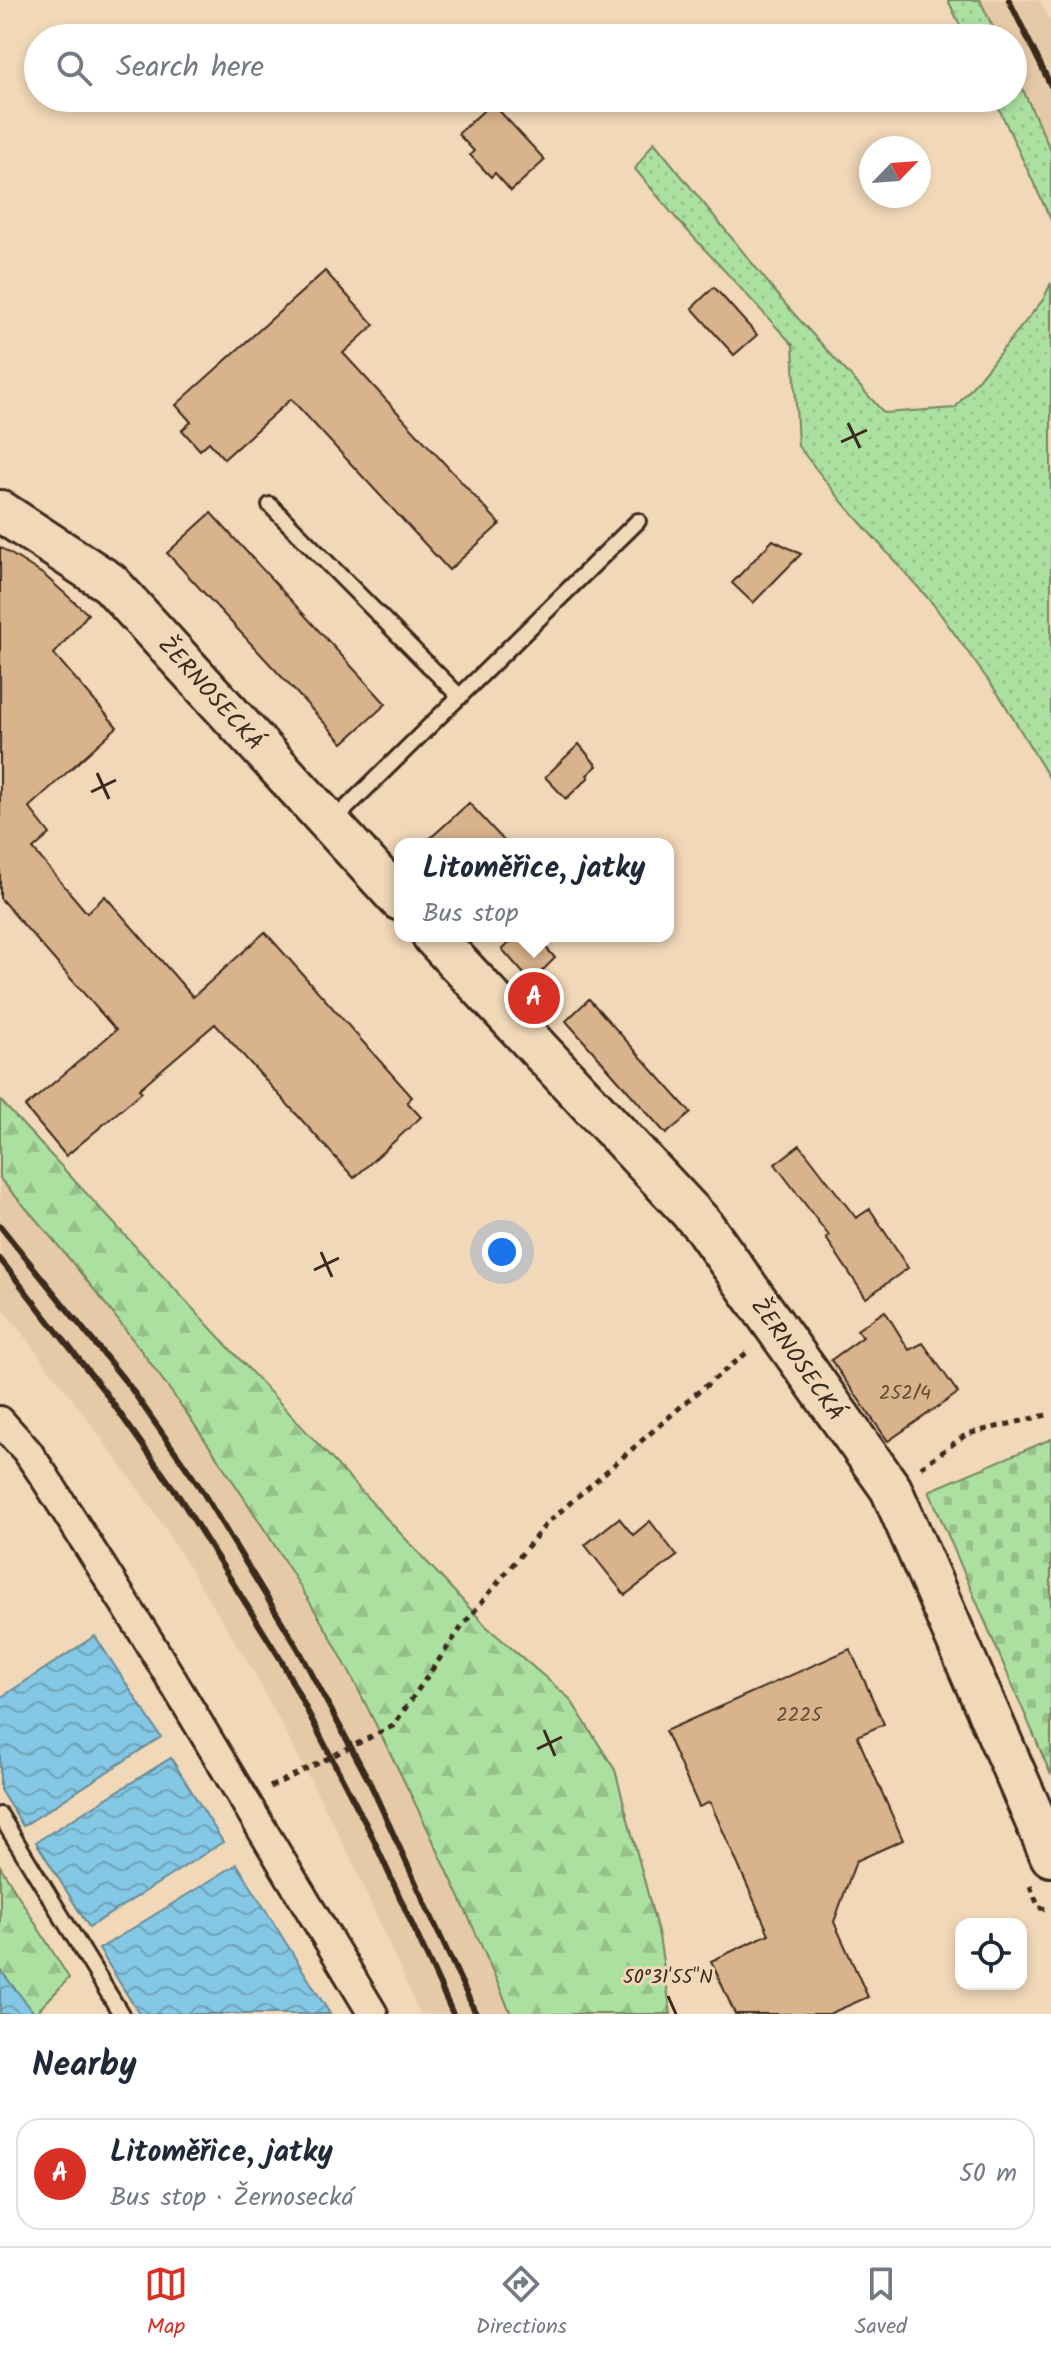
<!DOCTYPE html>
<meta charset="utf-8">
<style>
body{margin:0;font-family:Kalam,sans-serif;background:#f2f2f3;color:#1f2937}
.controls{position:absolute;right:24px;bottom:24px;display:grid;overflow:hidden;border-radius:16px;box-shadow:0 4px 12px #0003}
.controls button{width:72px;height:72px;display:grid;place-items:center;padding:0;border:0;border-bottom:2px solid #e0e1e3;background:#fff;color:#1f2937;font:40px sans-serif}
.compass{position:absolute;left:859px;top:136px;width:72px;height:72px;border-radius:50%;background:#fff;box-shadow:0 4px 12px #0003;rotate:65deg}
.you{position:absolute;left:502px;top:1252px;width:28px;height:28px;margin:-20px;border:6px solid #fff;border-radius:50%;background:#1a73e8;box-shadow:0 0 0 12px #1a73e833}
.badge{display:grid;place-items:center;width:52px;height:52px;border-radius:50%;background:#d93025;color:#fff;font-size:26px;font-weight:700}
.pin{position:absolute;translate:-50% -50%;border:4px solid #fff;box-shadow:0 2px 8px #0006}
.popup{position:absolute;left:394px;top:838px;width:280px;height:104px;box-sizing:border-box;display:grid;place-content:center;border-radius:16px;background:#fff;filter:drop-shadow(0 2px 6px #0005);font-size:26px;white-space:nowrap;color:#747a83}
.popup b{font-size:30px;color:#1f2937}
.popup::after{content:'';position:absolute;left:50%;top:100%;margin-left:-16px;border:16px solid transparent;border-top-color:#fff}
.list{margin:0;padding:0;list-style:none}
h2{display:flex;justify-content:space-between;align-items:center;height:104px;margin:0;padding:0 32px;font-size:34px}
h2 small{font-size:26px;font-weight:400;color:#747a83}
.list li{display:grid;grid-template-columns:52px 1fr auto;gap:24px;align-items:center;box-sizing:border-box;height:112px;margin:0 16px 16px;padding:0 16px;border:2px solid #e0e1e3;border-radius:24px}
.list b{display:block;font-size:30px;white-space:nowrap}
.list p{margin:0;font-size:26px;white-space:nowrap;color:#747a83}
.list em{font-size:26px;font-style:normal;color:#747a83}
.icon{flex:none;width:44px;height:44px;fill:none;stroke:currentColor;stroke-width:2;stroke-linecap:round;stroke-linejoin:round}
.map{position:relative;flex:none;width:1051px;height:2014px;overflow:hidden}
.search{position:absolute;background:#fff;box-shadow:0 4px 12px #0003;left:24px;right:24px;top:24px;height:88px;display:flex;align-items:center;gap:20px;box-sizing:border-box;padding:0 28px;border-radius:44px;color:#747a83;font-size:30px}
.sheet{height:232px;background:#fff}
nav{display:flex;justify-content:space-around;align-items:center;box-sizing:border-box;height:112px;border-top:2px solid #e0e1e3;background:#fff;font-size:22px;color:#747a83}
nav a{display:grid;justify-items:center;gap:4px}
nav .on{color:#d93025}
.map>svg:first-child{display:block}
</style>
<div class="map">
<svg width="1051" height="2014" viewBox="0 0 1051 2014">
<defs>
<pattern id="grass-dots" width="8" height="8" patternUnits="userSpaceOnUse" patternTransform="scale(2)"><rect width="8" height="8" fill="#ace0a1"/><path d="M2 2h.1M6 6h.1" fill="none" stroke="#95c08a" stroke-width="1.8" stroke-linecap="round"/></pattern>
<pattern id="forest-firs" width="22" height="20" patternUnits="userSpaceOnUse" patternTransform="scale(2)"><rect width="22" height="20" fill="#ace0a1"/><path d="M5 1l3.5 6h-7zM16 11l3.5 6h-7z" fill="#95c08a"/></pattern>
<pattern id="cemetery-stones" width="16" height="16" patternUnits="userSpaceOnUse" patternTransform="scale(2)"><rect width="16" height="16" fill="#ace0a1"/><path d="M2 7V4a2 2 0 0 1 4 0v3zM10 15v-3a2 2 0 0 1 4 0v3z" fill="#95c08a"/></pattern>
<pattern id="water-waves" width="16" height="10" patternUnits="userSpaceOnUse" patternTransform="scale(2)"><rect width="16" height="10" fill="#84c8e5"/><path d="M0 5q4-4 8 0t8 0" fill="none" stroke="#6da3b9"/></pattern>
</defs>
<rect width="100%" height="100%" fill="#f0d8b8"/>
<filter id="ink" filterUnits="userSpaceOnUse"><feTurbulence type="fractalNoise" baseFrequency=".0125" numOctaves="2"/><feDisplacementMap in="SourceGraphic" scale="16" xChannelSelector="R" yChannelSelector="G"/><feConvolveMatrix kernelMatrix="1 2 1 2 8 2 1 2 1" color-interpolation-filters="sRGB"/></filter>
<g filter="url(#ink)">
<path fill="#e6caa7" d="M 980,0 L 1039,0 L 1051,23 L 1051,151 L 1013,68 L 1013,38 L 998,38 Z
M 0,1179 L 54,1238 L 147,1359 L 225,1468 L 327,1633 L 420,1811 L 511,2014 L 420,2014 L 345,1846 L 255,1674 L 156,1514 L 80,1409 L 0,1305 Z"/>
<path fill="url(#grass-dots)" stroke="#748560" stroke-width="2" d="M 948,0 L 980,0 L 998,38 L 966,38 Z
M 1013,68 L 1051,151 L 1051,220 L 994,98 L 1013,98 Z
M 654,142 L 786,305 L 884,413 L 955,408 L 1043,300 L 1051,283 L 1051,781 L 1001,698 L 933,604 L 844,504 L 798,446 L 793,345 L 675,217 L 635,169 Z"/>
<path fill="url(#forest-firs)" stroke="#748560" stroke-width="2" d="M 0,1100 L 487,1627 L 570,1699 L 615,1770 L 659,1936 L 671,2014 L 511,2014 C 471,1919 427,1825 380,1733 C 363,1699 346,1664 327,1631 C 232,1471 125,1316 0,1179 Z
M 0,1866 L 69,1978 L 35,2014 L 0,1970 Z"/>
<path fill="url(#cemetery-stones)" stroke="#748560" stroke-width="2" d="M 1051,1439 L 1051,1775 L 929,1491 Z"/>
<path fill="url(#water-waves)" stroke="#678995" stroke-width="2" d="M 95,1636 L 161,1737 L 23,1826 L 0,1790 L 0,1698 Z
M 171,1758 L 223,1842 L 89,1927 L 36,1842 Z
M 237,1864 L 330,2014 L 139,2014 L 99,1949 Z
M 0,1970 L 35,2014 L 0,2014 Z"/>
<path fill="#d9b38b" stroke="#3b2a1e" stroke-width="2" d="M 492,103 L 545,160 L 511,191 L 495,173 L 491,177 L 470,155 L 474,151 L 458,134 Z
M 325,271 L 374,325 L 343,353 L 500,524 L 449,570 L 291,399 L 224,459 L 209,442 L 200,450 L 182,430 L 191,422 L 176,405 Z
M 714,287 L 757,335 L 734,355 L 692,308 Z
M 211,513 L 386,704 L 343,743 L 167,553 Z
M 773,540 L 801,554 L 753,603 L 732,583 Z
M 0,547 L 44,575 L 88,614 L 54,654 L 117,727 L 29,807 L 50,834 L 33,849 L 87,913 L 105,896 L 193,997 L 265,932 L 412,1097 L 407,1102 L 421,1117 L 354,1178 L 215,1024 L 139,1089 L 142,1092 L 66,1156 L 25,1107 L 116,1030 L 0,898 Z
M 579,744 L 597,766 L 587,775 L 589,777 L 566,799 L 545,777 Z
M 469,803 L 507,844 L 424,844 Z
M 517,936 L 536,936 L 555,958 L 531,982 L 502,949 Z
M 589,999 L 691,1113 L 666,1134 L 566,1021 Z
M 800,1145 L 856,1218 L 870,1209 L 908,1268 L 866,1298 L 826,1238 L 829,1236 L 775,1164 Z
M 885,1311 L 909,1350 L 923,1343 L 958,1393 L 888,1441 L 831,1360 L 863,1337 L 857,1330 Z
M 619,1518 L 633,1535 L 650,1521 L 677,1556 L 625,1595 L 585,1545 Z
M 850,1649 L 884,1724 L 857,1736 L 903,1840 L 856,1861 L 834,1922 L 868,1997 L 829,2014 L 735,2014 L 711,1961 L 769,1934 L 710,1802 L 699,1807 L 665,1731 Z"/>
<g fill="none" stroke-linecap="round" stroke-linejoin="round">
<g stroke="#3b2a1e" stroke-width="20">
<path id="lane" d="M 270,505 L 460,697
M 333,821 L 638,521
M 0,1815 L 121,2014"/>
</g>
<g stroke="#3b2a1e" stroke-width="34">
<path id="street" d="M 0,1421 L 27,1451 L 44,1476 L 148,1640 L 373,2014"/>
</g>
<g stroke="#3b2a1e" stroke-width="46">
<path id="secondary" d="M 0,511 L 110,583 L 400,900
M 433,936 L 703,1225 L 891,1489 L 1051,1856"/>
</g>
<path stroke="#3b2a1e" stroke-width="5" stroke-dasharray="6 6" stroke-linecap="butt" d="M 921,1467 L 967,1434 L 1051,1414
M 270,1787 L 393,1726 L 463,1625 L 547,1523 L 692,1397 L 749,1351
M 1030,1886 L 1039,1908 L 1051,1909"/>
<use href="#lane" stroke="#f0d8b8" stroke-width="14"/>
<use href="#street" stroke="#f0d8b8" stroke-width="28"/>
<use href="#secondary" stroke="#f0d8b8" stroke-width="40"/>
<path stroke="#3b2a1e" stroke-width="6" d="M 1009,0 L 1051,86
M 0,1226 L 130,1387 L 199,1486 L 299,1650 L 369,1781 L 476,2014
M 0,1259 L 104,1391 L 180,1498 L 281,1660 L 371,1834 L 453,2014"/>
</g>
</g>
<path fill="none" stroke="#3b2a1e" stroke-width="3" d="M 848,423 L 860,448M 841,442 L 867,430M 97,773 L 109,799M 91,792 L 116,780M 321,1252 L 332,1277M 314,1270 L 339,1258M 544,1730 L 555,1756M 537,1749 L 562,1737M 668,1996 L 676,2014"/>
<g text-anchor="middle" stroke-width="6" stroke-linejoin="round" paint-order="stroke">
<g font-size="20" fill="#624c39">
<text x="905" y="1399">252/4</text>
<text x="799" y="1721">2225</text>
</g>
<g font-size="24" fill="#3b2a1e" stroke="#f0d8b8">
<text transform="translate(211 693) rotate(48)" y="8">ŽERNOSECKÁ</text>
<text transform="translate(798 1359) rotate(55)" y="8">ŽERNOSECKÁ</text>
</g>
</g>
<g font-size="20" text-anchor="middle" fill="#3b2a1e" stroke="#f0d8b8" stroke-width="6" stroke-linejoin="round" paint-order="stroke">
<text x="668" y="1983">50°31'55"N</text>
</g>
</svg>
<div class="controls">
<button><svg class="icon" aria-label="locate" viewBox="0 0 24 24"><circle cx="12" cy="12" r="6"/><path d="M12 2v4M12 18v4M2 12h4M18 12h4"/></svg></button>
</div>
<svg class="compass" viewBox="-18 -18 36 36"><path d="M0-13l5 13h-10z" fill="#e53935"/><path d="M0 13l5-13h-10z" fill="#747a83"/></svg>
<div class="you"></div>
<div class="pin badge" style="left:534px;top:998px">A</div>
<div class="popup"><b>Litoměřice, jatky</b>Bus stop</div>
<div class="search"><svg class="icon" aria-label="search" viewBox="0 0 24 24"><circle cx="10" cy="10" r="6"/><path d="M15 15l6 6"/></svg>Search here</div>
</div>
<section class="sheet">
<h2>Nearby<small></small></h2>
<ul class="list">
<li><span class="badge">A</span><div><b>Litoměřice, jatky</b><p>Bus stop · Žernosecká</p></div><em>50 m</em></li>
</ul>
</section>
<nav>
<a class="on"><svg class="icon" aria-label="map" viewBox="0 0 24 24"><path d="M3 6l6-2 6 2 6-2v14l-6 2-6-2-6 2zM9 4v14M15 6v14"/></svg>Map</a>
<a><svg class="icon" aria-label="directions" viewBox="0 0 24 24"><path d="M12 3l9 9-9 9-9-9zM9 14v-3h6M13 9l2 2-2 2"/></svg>Directions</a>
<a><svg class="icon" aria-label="saved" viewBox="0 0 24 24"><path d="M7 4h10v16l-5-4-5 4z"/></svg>Saved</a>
</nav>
